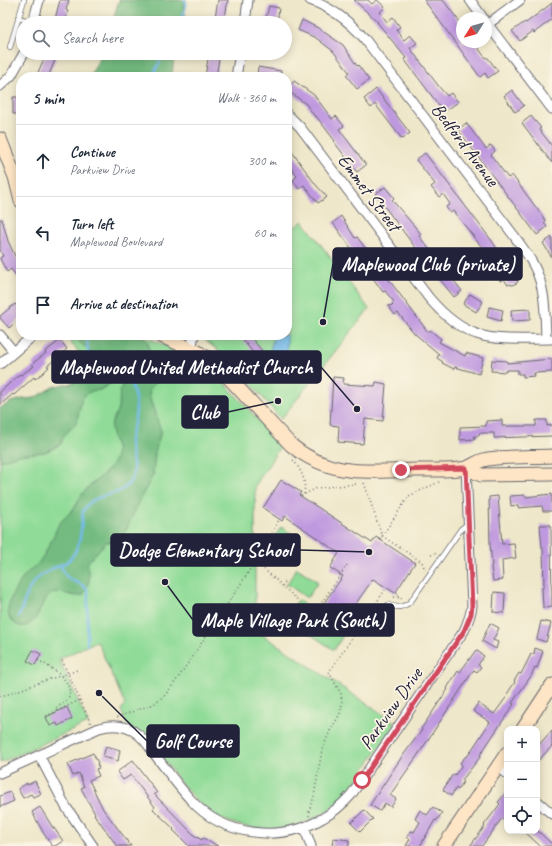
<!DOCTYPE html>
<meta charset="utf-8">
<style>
body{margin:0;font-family:Caveat,sans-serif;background:#f6f6f7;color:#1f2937}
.controls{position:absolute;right:12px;bottom:12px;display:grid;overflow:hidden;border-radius:8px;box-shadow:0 2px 10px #0003}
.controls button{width:36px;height:36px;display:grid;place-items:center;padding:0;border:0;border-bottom:1px solid #e0e1e3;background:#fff;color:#1f2937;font:20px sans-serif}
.compass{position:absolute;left:456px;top:12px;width:36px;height:36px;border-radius:50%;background:#fff;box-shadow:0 2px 10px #0003;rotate:233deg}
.stop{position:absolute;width:12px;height:12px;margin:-9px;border:3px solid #d1495b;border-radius:50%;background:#fff}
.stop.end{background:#d1495b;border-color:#fff;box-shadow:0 1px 4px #0008}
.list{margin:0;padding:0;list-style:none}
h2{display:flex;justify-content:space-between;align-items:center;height:52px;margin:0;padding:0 16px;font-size:17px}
h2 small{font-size:13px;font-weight:400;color:#747a83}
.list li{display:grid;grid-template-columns:26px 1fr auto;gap:12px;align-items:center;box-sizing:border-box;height:72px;padding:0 16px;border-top:1px solid #e0e1e3}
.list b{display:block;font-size:15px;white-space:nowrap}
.list p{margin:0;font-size:13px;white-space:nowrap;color:#747a83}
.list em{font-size:13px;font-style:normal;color:#747a83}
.icon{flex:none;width:22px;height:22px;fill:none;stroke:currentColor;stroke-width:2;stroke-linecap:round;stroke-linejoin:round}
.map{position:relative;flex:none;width:552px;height:846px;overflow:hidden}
.search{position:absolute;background:#fff;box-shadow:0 2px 10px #0003;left:16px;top:16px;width:276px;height:44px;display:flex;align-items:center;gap:10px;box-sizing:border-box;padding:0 14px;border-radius:22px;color:#747a83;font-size:15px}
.panel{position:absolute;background:#fff;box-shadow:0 2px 10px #0003;left:16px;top:72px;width:276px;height:268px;border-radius:16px}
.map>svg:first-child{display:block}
</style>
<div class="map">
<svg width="552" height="846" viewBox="0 0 552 846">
<rect width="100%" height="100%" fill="#fcf5e5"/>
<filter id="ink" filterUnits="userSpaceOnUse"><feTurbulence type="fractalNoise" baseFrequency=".025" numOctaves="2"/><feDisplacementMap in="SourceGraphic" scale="8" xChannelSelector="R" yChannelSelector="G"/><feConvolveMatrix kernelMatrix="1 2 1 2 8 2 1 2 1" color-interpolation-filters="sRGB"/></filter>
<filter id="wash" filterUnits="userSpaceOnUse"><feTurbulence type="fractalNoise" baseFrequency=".012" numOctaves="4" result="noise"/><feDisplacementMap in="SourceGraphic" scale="16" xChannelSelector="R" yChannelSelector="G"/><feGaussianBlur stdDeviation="0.9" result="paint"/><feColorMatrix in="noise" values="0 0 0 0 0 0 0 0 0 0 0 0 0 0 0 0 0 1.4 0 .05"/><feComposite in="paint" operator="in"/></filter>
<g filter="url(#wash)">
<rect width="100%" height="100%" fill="#eee7c9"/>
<path fill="#8fdb97" stroke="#587e69" d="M 303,221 L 369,309 L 281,419 C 257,391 235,362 205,340 L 206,335 L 287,335 L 287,233 Z
M 64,335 L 141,335 L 181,352 L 203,364 L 218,376 L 281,445 L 255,486 L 255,630 L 396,723 L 350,790 C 321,824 279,837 235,824 C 223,820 210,814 201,805 C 183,788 170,767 155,748 C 147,738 135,733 127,724 C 124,720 123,714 121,710 L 125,704 L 97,641 L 59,659 L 88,723 L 0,763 L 0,432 L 75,380 L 81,360 L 78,351 Z
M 281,527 L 298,538 L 289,551 L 273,540 Z
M 297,568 L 318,582 L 307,598 L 287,584 Z
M 298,600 L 345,632 L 334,650 L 286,618 Z"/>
<path fill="#73bb80" stroke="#4a6e5e" d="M 119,0 L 187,0 L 183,4 L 187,23 L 112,23 Z
M 102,53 L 176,53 L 174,56 L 172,77 L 90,77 Z
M 75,335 L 140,335 C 146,338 149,343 149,350 L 125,365 L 111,383 L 100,390 L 91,391 L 82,398 L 76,424 L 64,435 L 61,444 L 52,449 L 45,452 L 18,455 L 0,461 L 0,408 L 11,402 L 23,399 L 34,398 L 53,387 L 64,384 L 71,384 L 84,376 L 93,373 L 100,368 C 98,352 83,350 75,335 Z
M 153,364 L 159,364 L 163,370 L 162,376 L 149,390 L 150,399 L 161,431 L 155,453 L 153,475 L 139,501 L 123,537 L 119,542 L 106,542 L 88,562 L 87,567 C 92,576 88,586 83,595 C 72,599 60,588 51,594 C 41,601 38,624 25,626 C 21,627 15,625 12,621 C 0,609 19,581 29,571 C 32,568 37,565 40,561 C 45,554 49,546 53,537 C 55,534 56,530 58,526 C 62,519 69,515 74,508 C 78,504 79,497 83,493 C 92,482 106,475 113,463 C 121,450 112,440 111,428 C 111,421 117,414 118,408 C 120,402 119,396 120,390 C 124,376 141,370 153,364 Z"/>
<path fill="#73bbeb" stroke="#4a6e93" d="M 274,335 L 287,335 L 287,362 L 268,360 Z"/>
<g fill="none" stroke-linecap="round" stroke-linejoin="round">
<path stroke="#73bbeb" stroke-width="2.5" d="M 178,23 C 183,15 187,10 185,0
M 152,77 L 164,53
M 61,566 C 67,586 82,579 88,591 L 87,645
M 19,617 C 27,595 27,582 50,570 C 59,564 66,566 73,555 C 82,542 81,526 83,511 C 96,489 117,500 129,483 C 139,470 130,457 130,442 C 130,434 134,426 135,418 C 138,402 133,377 119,368 C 110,362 99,362 90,357 C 87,350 86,343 89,335"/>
</g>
<g id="blocks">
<path fill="#bf99df" d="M 60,0 L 69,0 L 66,10 L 68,11 L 65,23 L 54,23 Z
M 218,0 L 228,0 L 224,23 L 214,23 Z
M 354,0 L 368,0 L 372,4 L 377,0 L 385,7 L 380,12 L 387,22 L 393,17 L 400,27 L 396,30 L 404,40 L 410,35 L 417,43 L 410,48 L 440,88 L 447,96 L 451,93 L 458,102 L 444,112 L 404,59 L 406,58 L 377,22 L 378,22 Z
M 424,0 L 443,0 L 462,25 L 462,42 L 474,42 L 484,56 L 487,58 L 488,58 L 498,71 L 488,78 L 485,73 L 480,77 L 455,42 Z
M 552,3 L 552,19 L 534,33 L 533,31 L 520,41 L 512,31 L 525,22 L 526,23 Z
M 269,6 L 279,8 L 277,23 L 265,23 Z
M 302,20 L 318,28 L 343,45 L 357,66 L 358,65 L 369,80 L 357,89 L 346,75 L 349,72 L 333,51 L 316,38 L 298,30 Z
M 209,53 L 220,53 L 216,77 L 205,77 Z
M 46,54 L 56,58 L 48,77 L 36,77 Z
M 258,67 L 281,71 L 280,77 L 257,77 Z
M 294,81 L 314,95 L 332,119 L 336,116 L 344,126 L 339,129 L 366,165 L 357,172 L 334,142 L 335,141 L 316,116 L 315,117 L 306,104 L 287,90 Z
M 376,89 L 410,133 L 402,139 L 375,104 L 371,108 L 364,99 Z
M 512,90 L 524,106 L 515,112 L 504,96 Z
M 13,97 L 21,97 L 21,114 L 13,114 Z
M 531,116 L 541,128 L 539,129 L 552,146 L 552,163 L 522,123 Z
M 466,123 L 486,149 L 491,145 L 495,151 L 491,155 L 508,178 L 512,175 L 546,221 L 544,223 L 547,227 L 537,235 L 458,130 Z
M 287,145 L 316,185 L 327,197 L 318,203 L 304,185 L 299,189 L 293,180 L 297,176 L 287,163 Z
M 425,153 L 492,241 L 502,256 L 501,257 L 507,265 L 509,265 L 518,282 L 513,285 L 507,284 L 504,279 L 500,281 L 495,270 L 497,269 L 485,251 L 453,211 L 450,213 L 446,207 L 450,204 L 443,194 L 439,197 L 431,187 L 435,184 L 416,160 Z
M 385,187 L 394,198 L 392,200 L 421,234 L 419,236 L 462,291 L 454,297 L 430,267 L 375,194 Z
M 341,216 L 355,238 L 357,237 L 428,332 L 430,330 L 441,339 L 439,342 L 465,356 L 466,353 L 483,358 L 479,374 L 455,367 L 454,369 L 442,363 L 443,362 L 437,358 L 439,354 L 415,334 L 398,313 L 395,315 L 388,306 L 393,305 L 392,304 L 394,302 L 385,291 L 383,292 L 333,223 Z
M 0,219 L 2,219 L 8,241 L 16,258 L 21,264 L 21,282 L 11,269 L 7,272 L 0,259 L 0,258 L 3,256 L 0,250 Z
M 552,237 L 552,258 L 543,243 Z
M 470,294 L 483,302 L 476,312 L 463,304 Z
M 15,304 L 18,307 L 21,304 L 21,318 L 9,328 L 0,318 L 0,316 Z
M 489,307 L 503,310 L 501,321 L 487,317 Z
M 530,309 L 530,320 L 512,321 L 511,310 Z
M 249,335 L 263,352 L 261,370 L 252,369 L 255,355 L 243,340 Z
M 60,340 L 67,349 L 47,366 L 49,367 L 43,373 L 35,379 L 34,377 L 14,395 L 13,394 L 0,405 L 0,392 L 20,374 L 21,375 L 34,366 L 32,364 L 46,353 L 45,352 Z
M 552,359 L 552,372 L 534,373 L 535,376 L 523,377 L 523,374 L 518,374 L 518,370 L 506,370 L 506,372 L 491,371 L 492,360 L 507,361 L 507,363 Z
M 333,377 L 344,378 L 343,384 L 375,386 L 376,382 L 386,384 L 383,421 L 365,419 L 363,444 L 338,442 L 339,426 L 330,425 Z
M 502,420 L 502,426 L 536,426 L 536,420 L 547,420 L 547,426 L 552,425 L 552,436 L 494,438 L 494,433 L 479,433 L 479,436 L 474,436 L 475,439 L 460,440 L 460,427 L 486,426 L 486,421 Z
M 281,480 L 301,492 L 299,495 L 372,543 L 376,537 L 415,563 L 395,593 L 373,579 L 343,622 L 321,607 L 343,576 L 330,568 L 339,553 L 285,516 L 282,521 L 263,508 Z
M 552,494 L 552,511 L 543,511 L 542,506 L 518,508 L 518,505 L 511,506 L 510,496 L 525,495 L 525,497 Z
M 498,496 L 502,544 L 514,543 L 516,558 L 502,560 L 503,580 L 493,581 L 491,566 L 492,565 L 490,544 L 489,497 Z
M 540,525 L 551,525 L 552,607 L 543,608 L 542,587 L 544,587 L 543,548 L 542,548 Z
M 494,592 L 505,593 L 504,613 L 493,612 Z
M 541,621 L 551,623 L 546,642 L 537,639 Z
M 490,623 L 499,628 L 493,640 L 498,642 L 496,649 L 482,641 Z
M 535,648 L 543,651 L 537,668 L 535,667 L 531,676 L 512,703 L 514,704 L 480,755 L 481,756 L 462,780 L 464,781 L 458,790 L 456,788 L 451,796 L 443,790 L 453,774 L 455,775 L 462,765 L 460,763 L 466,756 L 467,757 L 490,722 L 473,711 L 478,703 L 494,714 L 508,695 L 507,694 L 515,682 L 514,681 L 519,673 L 521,674 L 531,654 L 534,654 Z
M 33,650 L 41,654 L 35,665 L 27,661 Z
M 476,650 L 484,656 L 478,665 L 481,667 L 477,672 L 474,670 L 473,671 L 422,749 L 390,795 L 396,799 L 391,807 L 385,803 L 380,811 L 370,805 L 401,758 L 422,730 L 421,729 L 448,689 L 447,688 L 458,671 L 460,672 Z
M 67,707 L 72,719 L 58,726 L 57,723 L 50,726 L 46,717 Z
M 552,730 L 552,746 L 537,762 L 537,747 Z
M 106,746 L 120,750 L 118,761 L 103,757 Z
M 93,753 L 98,763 L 97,764 L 99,768 L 96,769 L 99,776 L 89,780 L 103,809 L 131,846 L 117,846 L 100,822 L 99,822 L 94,814 L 95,814 L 81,788 L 84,787 L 79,773 L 73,776 L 68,764 Z
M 133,760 L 153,787 L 157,793 L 154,794 L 195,836 L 202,840 L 203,838 L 218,846 L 189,846 L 173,830 L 174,829 L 153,809 L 155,807 L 131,775 L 123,780 L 117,772 Z
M 35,781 L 41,794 L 33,797 L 31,794 L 23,798 L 18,789 L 27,783 L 27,785 Z
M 10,792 L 14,801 L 0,807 L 0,796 Z
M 507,792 L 507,822 L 502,818 L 482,846 L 470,846 L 485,826 L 484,825 L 500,804 L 498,802 Z
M 40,807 L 53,828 L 54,828 L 63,841 L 55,846 L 52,846 L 44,834 L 32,812 Z
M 433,807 L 442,813 L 436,821 L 435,820 L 420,846 L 406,846 L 410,839 L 407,837 L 411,831 L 414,832 L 420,822 L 415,819 L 420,810 L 427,815 Z
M 364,810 L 373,819 L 360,832 L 351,823 Z
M 524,831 L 538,831 L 552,844 L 552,846 L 540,846 Z
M 333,838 L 349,840 L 349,846 L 332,846 Z"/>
</g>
</g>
<g filter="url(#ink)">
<use href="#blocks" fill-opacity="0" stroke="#69676d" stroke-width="1"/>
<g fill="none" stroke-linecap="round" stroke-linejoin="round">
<g stroke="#69676d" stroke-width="6">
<path id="lane" d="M 18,18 L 33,22
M 10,47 L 24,0
M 388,605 C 397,608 404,608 411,601 L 461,529 L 469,523"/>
</g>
<g stroke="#69676d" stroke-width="11">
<path id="street" d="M 310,0 C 332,8 349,21 364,38 L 515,237 C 522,247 529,256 534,266 C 546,289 545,314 546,339
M 470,0 L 483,18
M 486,22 L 552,109
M 33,23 L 39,0
M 245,23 L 248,0
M 488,24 L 520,0
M 236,77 L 240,53
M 0,86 L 11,76 L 24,53
M 287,114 L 300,127 L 429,298 C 469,345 495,339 551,339
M 0,335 L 14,352
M 191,349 L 194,335
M 0,364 L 34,335
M 39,755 L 66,807 L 93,846
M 498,766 L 507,774
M 0,773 L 99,728 C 113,724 127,725 139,735 C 146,741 151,749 156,756 C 167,771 178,786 190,799 C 223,837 281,843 323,818 C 334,812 343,804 351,795 L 464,631 C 468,622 471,615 472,606 L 466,468
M 537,801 L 552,814
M 304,827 L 311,846"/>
</g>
<g stroke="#69676d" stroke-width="15">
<path id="secondary" d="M 0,139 L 15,177 L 21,201
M 159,335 L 198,352 L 215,363 L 291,445 C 331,478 369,471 417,470 C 430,470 453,471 466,468 C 473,466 479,460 488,459 C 509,456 531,457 552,456
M 466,468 L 481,475 L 552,474
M 523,729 L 552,685
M 444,846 L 507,753"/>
</g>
<path stroke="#69676d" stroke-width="1.5" stroke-dasharray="1 3" stroke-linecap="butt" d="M 135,335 L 141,338 L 142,335
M 293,460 C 302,471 306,480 304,494
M 364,483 L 382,536 L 422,562 L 425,570
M 301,496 L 317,488 L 357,484
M 380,539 L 409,496 L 441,481
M 431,555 L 436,553
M 255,561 L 298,600
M 347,565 L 316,611 L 353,636
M 282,586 L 285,582
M 397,592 L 397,595 L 402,599
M 394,597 L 400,598
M 251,617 L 286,618
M 38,660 C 51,668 76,681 68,700 L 56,708 L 56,711
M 0,696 C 18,692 33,684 50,679 C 60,676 68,674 77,670
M 80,700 L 91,724
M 46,716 L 80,700 L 62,660
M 117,717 L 154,704 L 165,695 L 178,678 L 246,576 L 279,520
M 309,816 L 309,811 L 314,796 L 322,750 L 330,731 L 340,714 L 342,704 L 341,694 L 329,672 L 385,590"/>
<use href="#lane" stroke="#fff" stroke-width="4.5"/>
<use href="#street" stroke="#fff" stroke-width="9"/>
<use href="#secondary" stroke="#fde5c5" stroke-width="13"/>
</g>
</g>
<g fill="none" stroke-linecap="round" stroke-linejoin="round" filter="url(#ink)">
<path stroke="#d1495b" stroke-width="5" d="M 362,780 L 464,631 L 471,614 L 472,606 L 466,468 L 401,470"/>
</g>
<g text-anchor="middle" stroke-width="3.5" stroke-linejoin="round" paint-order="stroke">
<g font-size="19" fill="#22223b" stroke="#fcf5e5">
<text transform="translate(466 144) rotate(53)" y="7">Bedford Avenue</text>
<text transform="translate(370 192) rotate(53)" y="7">Emmet Street</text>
<text transform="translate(390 708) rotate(-55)" y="7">Parkview Drive</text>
</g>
</g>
<path fill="none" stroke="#22223b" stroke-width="1.5" d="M323 322L333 264M357 409L321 367M278 401L228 412M369 552L300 550M165 582L193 620M99 693L147 741"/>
<g fill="#22223b" stroke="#fcf5e5" stroke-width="1.5">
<circle cx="323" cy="322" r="4"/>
<circle cx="357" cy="409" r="4"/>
<circle cx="278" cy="401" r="4"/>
<circle cx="369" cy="552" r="4"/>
<circle cx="165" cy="582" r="4"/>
<circle cx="99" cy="693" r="4"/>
</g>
<g fill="#22223b" stroke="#22223b" stroke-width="1.5">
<rect x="333" y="248" width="189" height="32" rx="4"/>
<rect x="52" y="351" width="269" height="32" rx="4"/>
<rect x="182" y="396" width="46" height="32" rx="4"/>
<rect x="111" y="534" width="189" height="32" rx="4"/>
<rect x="193" y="604" width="201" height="32" rx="4"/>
<rect x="147" y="725" width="92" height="32" rx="4"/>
</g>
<g font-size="20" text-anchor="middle" font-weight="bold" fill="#fff">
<text x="428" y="271">Maplewood Club (private)</text>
<text x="186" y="374">Maplewood United Methodist Church</text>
<text x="205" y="419">Club</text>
<text x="205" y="557">Dodge Elementary School</text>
<text x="293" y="627">Maple Village Park (South)</text>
<text x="193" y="748">Golf Course</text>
</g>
</svg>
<div class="controls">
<button>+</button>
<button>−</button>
<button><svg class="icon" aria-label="locate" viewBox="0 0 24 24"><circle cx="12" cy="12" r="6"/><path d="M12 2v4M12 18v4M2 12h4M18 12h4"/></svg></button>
</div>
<svg class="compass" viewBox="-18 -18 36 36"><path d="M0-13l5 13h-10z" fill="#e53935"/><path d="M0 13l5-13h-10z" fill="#747a83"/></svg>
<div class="stop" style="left:362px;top:780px"></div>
<div class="stop end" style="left:401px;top:470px"></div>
<div class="search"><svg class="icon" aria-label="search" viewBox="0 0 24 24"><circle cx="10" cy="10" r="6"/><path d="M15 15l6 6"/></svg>Search here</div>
<section class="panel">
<h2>5 min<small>Walk · 360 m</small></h2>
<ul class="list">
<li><svg class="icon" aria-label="ahead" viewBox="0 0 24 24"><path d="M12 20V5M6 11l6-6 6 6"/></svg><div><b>Continue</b><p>Parkview Drive</p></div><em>300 m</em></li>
<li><svg class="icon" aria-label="left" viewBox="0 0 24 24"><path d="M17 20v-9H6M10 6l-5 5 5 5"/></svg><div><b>Turn left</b><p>Maplewood Boulevard</p></div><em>60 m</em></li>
<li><svg class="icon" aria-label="arrive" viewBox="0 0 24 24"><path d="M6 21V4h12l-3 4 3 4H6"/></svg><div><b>Arrive at destination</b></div></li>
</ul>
</section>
</div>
